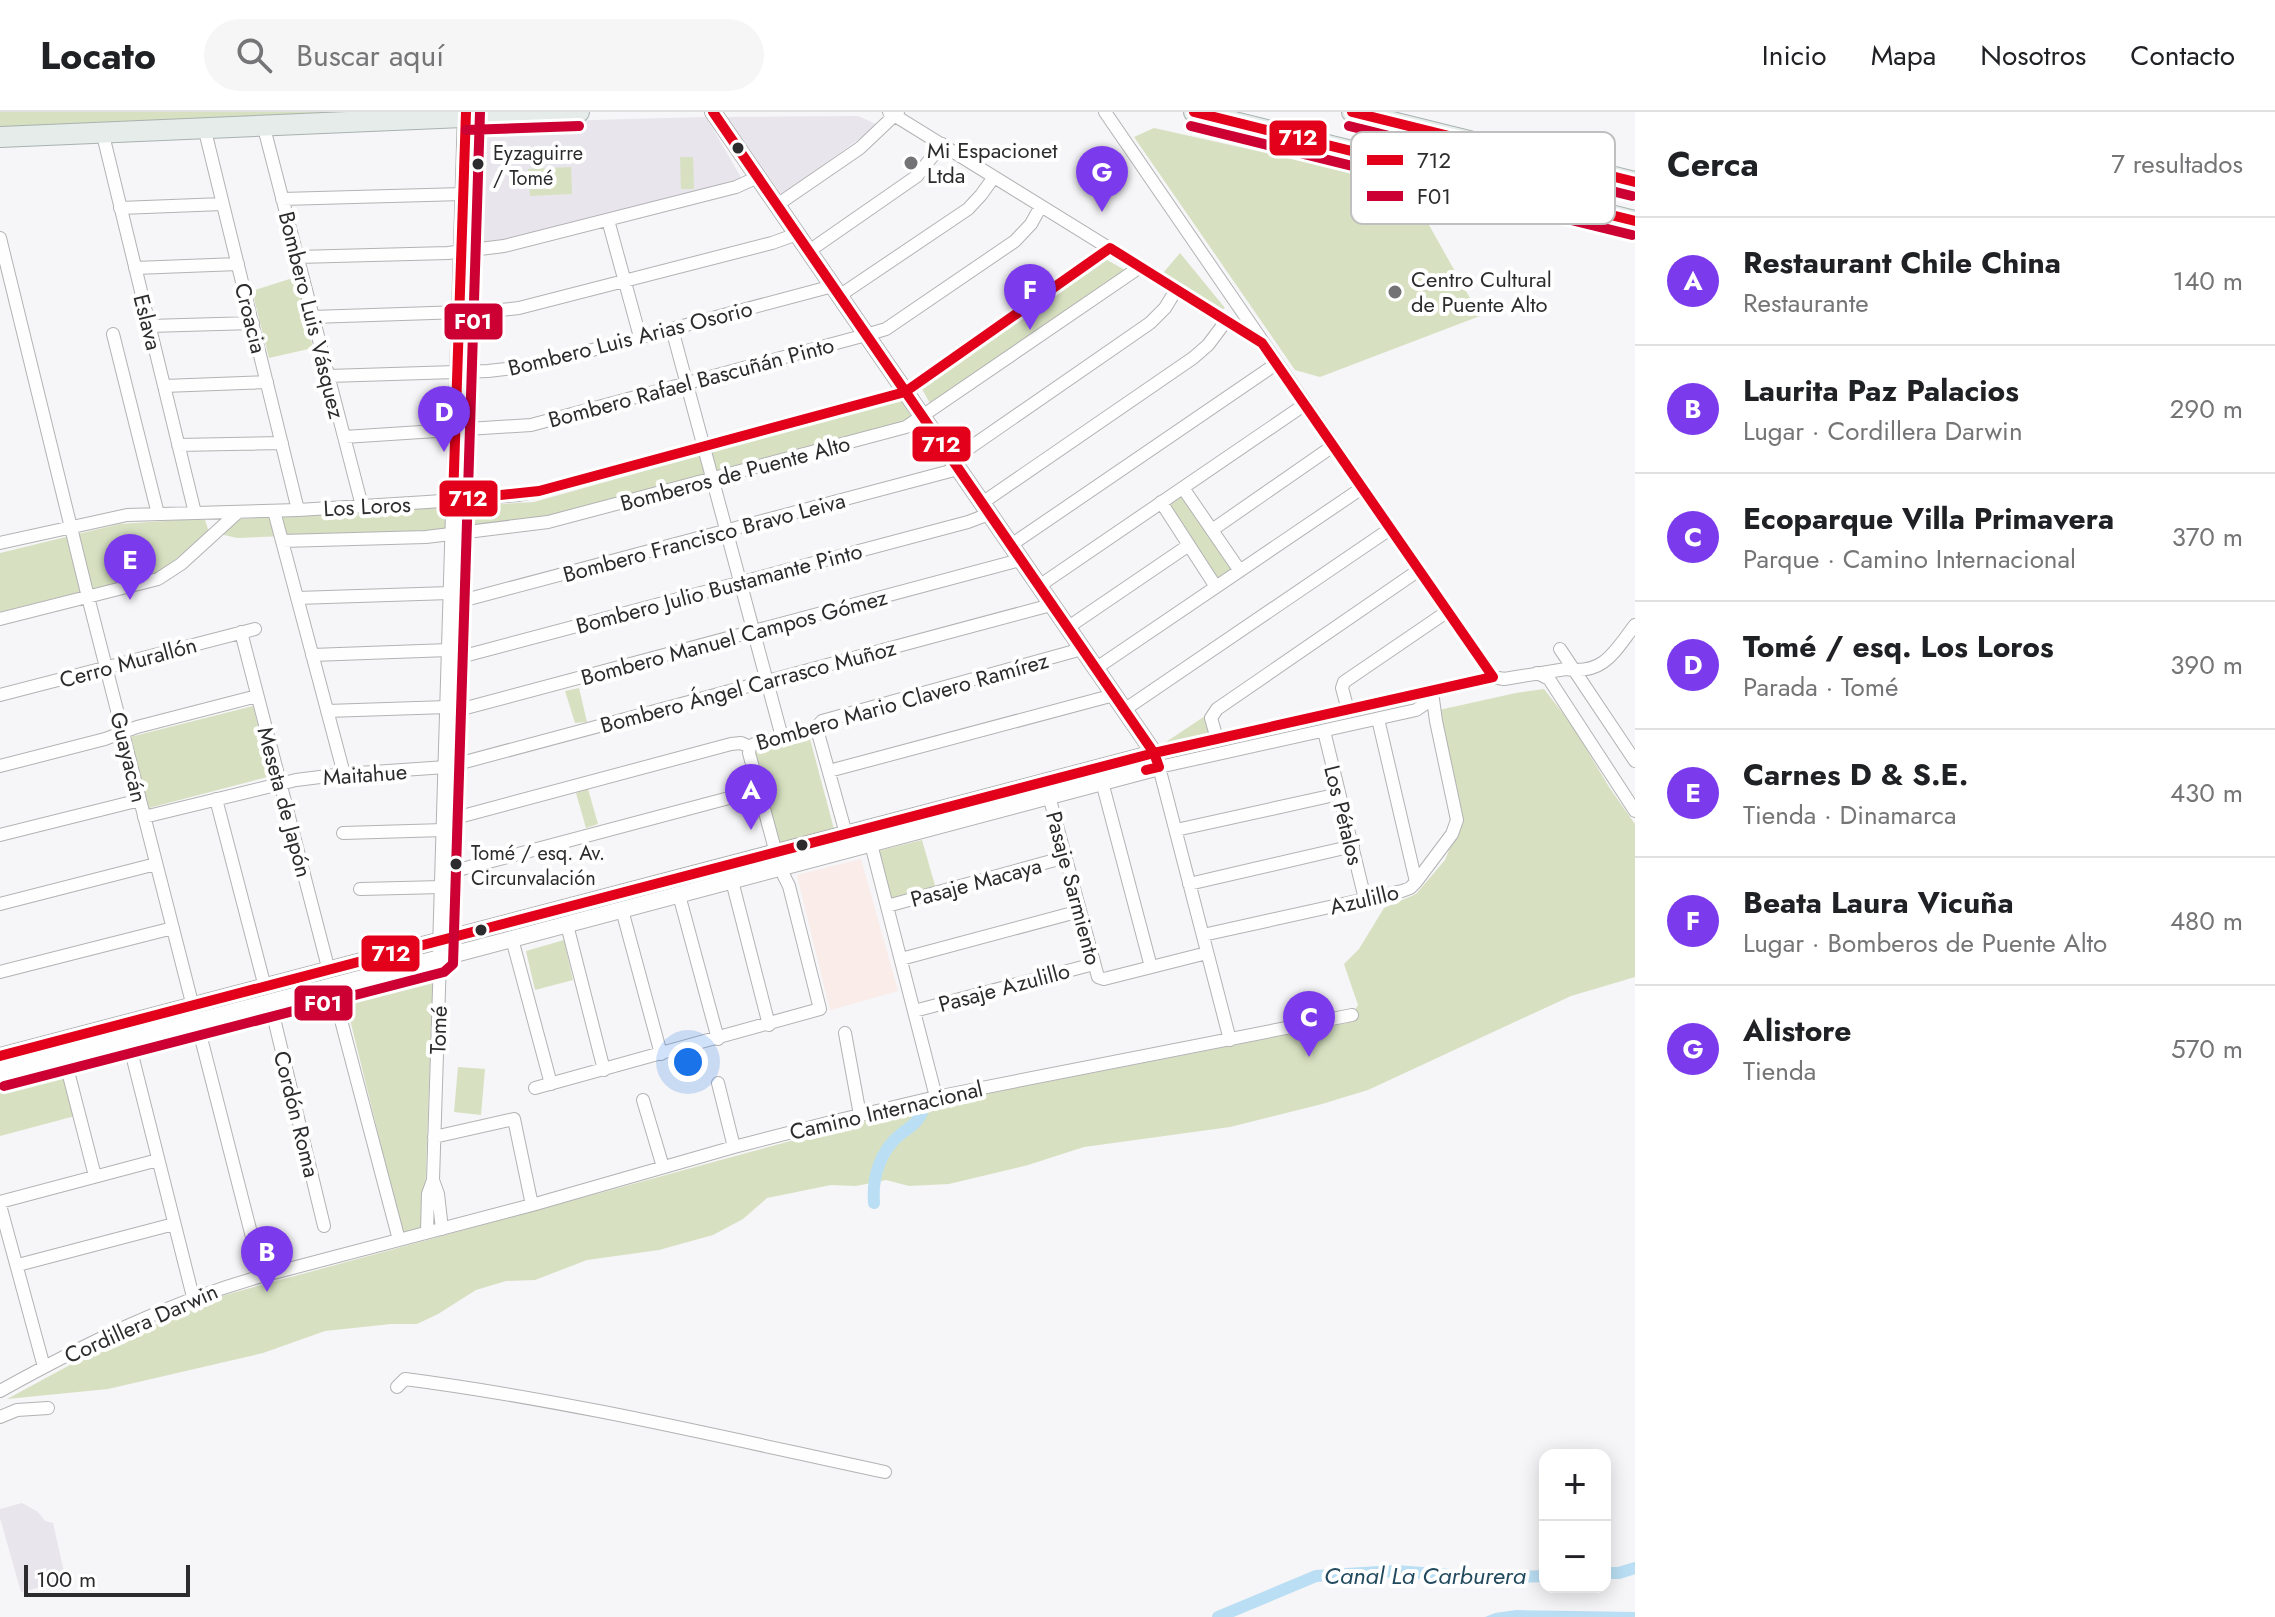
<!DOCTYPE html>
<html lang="es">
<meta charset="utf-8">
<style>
body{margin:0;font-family:Jost,sans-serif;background:#f6f6f6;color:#202124}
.controls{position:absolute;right:24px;bottom:24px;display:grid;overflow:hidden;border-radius:16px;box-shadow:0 4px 20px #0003}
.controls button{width:72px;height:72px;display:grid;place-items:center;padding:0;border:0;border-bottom:2px solid #e0e0e0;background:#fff;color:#202124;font:40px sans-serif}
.scale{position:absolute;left:24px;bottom:20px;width:166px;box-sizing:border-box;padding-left:8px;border:4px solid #2c2b2d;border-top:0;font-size:22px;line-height:28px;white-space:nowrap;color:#2c2b2d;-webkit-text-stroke:6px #fff;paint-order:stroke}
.you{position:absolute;left:688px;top:950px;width:28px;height:28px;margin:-20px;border:6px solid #fff;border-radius:50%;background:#1a73e8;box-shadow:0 0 0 12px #1a73e833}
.badge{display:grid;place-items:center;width:52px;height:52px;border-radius:50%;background:#7c3aed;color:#fff;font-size:26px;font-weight:700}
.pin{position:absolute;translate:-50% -66px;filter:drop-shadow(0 2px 4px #0008)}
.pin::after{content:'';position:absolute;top:42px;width:28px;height:24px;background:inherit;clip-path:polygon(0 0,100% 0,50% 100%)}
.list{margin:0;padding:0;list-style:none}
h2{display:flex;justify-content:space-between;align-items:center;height:104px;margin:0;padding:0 32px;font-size:34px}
h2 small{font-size:26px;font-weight:400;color:#757577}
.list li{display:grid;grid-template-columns:52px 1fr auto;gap:24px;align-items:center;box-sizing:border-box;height:128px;padding:0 32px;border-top:2px solid #e0e0e0}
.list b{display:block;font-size:30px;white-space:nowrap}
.list p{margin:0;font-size:26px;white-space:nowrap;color:#757577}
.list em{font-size:26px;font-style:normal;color:#757577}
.icon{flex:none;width:44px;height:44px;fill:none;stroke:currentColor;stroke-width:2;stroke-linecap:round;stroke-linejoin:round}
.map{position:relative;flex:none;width:1635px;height:1505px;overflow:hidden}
header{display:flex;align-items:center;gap:48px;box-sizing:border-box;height:112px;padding:0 40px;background:#fff;border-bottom:2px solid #e0e0e0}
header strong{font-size:38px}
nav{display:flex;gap:44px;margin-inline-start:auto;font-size:28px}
.search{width:560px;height:72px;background:#f6f6f6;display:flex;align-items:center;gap:20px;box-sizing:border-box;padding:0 28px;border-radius:44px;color:#757577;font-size:30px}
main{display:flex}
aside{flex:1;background:#fff}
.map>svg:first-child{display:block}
</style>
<header>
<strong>Locato</strong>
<div class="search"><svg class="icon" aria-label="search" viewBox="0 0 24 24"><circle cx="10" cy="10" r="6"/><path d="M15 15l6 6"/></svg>Buscar aquí</div>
<nav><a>Inicio</a><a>Mapa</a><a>Nosotros</a><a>Contacto</a></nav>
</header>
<main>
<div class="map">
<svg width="1635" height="1505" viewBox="0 0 1635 1505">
<rect width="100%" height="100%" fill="#f6f5f7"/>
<path fill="#e8e5ec" d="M 858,4 L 878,13 L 782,83 L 727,5 Z
M 706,5 L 742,67 L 517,129 L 478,134 L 481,11 Z
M 22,1391 L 38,1400 L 45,1409 L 53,1411 L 66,1469 L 21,1480 L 0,1406 L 0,1397 Z"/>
<path fill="#faece8" d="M 861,747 L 898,879 L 830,898 L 797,763 Z"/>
<path fill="#d7e1c1" d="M 0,0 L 457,0 L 0,19 Z
M 1154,16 L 1406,72 L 1480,204 L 1320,265 L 1295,258 L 1134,25 Z
M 680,45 L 693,45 L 694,77 L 681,77 Z
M 571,55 L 572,82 L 530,84 L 528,57 Z
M 1180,141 L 1225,196 L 1221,199 L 1163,161 Z
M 1107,148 L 1125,158 L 931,293 L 922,277 Z
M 296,165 L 313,236 L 269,246 L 252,179 Z
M 901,287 L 912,306 L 902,313 L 533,409 L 464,417 L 237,426 L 220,422 L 240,407 L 534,390 Z
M 1182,380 L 1235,458 L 1218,470 L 1165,391 Z
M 195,407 L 205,408 L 209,420 L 160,460 L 0,500 L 0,441 L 119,412 Z
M 579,576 L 587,610 L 575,611 L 565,579 Z
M 1544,577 L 1572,613 L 1609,675 L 1635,712 L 1635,865 L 1571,884 L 1368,978 L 1322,992 L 1230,1015 L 1084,1035 L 1028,1053 L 949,1072 L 909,1074 L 886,1068 L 856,1074 L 831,1073 L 767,1086 L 743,1107 L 713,1123 L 659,1138 L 587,1148 L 535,1168 L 506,1169 L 476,1178 L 438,1202 L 417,1212 L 391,1212 L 325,1219 L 263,1241 L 108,1277 L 7,1287 L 107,1233 L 225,1183 L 875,1006 L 980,983 L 1347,911 L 1358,893 L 1344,852 L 1359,837 L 1384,796 L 1416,782 L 1445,748 L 1462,706 L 1439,598 L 1516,581 Z
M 253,594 L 271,664 L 149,696 L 130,625 Z
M 1205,604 L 1210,624 L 1165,637 L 1163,632 Z
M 809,623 L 834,717 L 779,733 L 754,638 Z
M 588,677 L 598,712 L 586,716 L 576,681 Z
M 922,728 L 936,777 L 891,788 L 878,739 Z
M 564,828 L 573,868 L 535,878 L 526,839 Z
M 433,862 L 424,1116 L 403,1123 L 344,883 Z
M 458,955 L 485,957 L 481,1003 L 454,1000 Z
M 63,957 L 75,1004 L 0,1024 L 0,974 Z"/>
<path fill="#badff4" d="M 1516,1498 L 1635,1500 L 1635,1505 L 1485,1505 L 1495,1501 Z"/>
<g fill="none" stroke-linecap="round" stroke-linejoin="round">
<path stroke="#badff4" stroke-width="12" d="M 874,1091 C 872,1065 880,1038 902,1021 C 912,1014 919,1009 923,998
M 1605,1461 L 1619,1461 L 1635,1456
M 1218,1505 L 1316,1464 L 1395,1459 L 1491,1466 L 1545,1464"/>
<g stroke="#b3b2b4" stroke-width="14">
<path id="minor" d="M 889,0 L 1256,227
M 1105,0 L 1493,565
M 263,12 L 362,394
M 204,15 L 298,398
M 102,19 L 195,401
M 282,87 L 463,82
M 777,93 L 860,36 L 898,0
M 120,96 L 223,92
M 608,108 L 640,225
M 0,126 L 88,485 L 262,1164
M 809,139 L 917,64 L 942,32
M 297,145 L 448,141 L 504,134 L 736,75 L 758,65
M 135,156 L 238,152
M 839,184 L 968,97 L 981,83 L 994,65
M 312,205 L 492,199 L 519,196 L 772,131 L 797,122
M 149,214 L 253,211
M 672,217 L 782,625
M 113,222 L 158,402
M 328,264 L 488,259 L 532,254 L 833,174
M 164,274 L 267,270
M 344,325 L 531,313 L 866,223 L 886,217 L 1015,129 L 1031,112 L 1041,94
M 178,333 L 282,331
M 952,348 L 1150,211 L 1165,196 L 1176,178
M 1183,376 L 1240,459
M 1161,390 L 1216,475
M 982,391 L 1193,246 L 1208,233 L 1226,209
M 274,399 L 344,662
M 1212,418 L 1333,334
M 282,429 L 426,425 L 548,410 L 906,315 L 1140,155
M 0,431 L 127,403 L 298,398 L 427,390 L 519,383 L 549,377 L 905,280 L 1110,136
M 1011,433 L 1276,252
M 1039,474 L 1304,293
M 297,486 L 450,481
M 450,492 L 958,357
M 0,507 L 158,467 L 181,452 L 238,400
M 1067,516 L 1189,433
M 241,520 L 329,859
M 1560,537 L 1635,649
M 312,543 L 449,538
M 449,548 L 968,410 L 989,402
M 1095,557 L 1362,376
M 1537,561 L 1549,567 L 1635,699
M 0,583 L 255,517
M 1124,598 L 1390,417
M 1348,598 L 1342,576 L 1344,570 L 1448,499
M 327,599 L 447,595
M 447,601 L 1020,448
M 1378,607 L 1416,770
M 815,617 L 818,621 L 848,729
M 1324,619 L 1365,787
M 1217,627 L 1211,606 L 1217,597 L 1419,458
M 1154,641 L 1493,565 L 1504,567 L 1566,557 C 1604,563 1614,540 1635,513
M 0,654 L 105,627 L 137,615 L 257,584
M 829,659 L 1114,583
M 1102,670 L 1151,855
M 1049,684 L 1098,865 L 1104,867 L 1207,841
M 216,687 L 265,875
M 144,705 L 296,668 L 344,662 L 446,655 L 1051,493
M 444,709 L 731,632 L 741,631 L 750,635 L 754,632 L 815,617 L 822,609 L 1082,537
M 1176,718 L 1339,682
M 343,721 L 444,718
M 0,723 L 140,688
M 871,732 L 936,985
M 443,762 L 759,678
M 732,769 L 769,913
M 1189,772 L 1353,734
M 360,777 L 442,775
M 679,783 L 718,927
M 0,792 L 156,752
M 887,794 L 1066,745
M 622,798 L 661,942
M 567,813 L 604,958
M 1203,823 L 1402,779 L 1410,776 L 1416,770 L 1452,722 L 1457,708 L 1436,609 L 1432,580
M 512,827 L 551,972
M 901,847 L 1080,799
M 0,860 L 173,816
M 332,874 L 399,1128
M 270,890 L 324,1114
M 914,899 L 1094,852
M 845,921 L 860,1003
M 128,927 L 193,1185
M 1230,928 L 1159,655 L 1416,598 L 1425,592 L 1432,580
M 64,944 L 95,1064
M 718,971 L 734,1035
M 535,976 L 820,897 L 789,774 L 780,756 L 749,641 L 750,635
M 643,988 L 663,1055
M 434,1025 L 514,1007 L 532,1093
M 433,1068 L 438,1082 L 442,1117
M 0,1090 L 158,1048
M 0,1093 L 44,1255
M 427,1120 L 428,1082 L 433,1068 L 440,846
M 18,1153 L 174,1112
M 397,1275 L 405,1267 C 567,1288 726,1326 885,1360
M 0,1279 C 85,1232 169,1190 262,1164 L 532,1093 L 734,1035 L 835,1009 L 936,985 L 1352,903
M 0,1305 L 17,1298 L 48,1296"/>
</g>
<g stroke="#b3b2b4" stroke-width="18">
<path id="tertiary" d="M 441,837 L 466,0
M 0,944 L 1154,641
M 0,960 L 440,846 L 1159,655 L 1154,641 L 713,0"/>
</g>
<g stroke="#a8b2b0" stroke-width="22">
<path id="primary" d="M 1194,0 L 1635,109
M 1352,0 L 1635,70
M 0,25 L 579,0"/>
</g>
<use href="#minor" stroke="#fefefe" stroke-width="12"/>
<use href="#tertiary" stroke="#fefefe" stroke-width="16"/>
<use href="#primary" stroke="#e5ece9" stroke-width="20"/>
<g stroke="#fff" stroke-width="16">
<path id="bus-1" d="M 713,0 L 1154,641 L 1159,655 L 1146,658
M 1194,0 L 1635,109
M 1352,0 L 1635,70
M 0,944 L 1154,641 L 1493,565 L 1262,231 L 1110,136 L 905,280 L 539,379 L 453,388 L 466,0"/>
</g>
<g stroke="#fff" stroke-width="16">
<path id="bus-2" d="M 1191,14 L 1632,123
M 1349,14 L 1632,84
M 466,18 L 579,14
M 4,974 L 444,860 L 453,852 L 480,0"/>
</g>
<use href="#bus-1" stroke="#e2001a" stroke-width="10"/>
<use href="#bus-2" stroke="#c03" stroke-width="10"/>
</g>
<g fill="#2c2b2d" stroke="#fff" stroke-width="3">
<circle cx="738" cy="36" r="7"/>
<circle cx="478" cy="52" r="7"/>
<circle cx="802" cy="733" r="7"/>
<circle cx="456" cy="752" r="7"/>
<circle cx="481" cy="818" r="7"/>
</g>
<g fill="#737274" stroke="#fff" stroke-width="3">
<circle cx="911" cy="51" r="8"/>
<circle cx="1395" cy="180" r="8"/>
</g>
<g text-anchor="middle" stroke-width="8" stroke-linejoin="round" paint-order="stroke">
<g font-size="20" fill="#2c2b2d" stroke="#fff" text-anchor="start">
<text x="493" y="48">Eyzaguirre<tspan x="493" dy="25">/ Tomé</tspan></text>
<text x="471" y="748">Tomé / esq. Av.<tspan x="471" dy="25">Circunvalación</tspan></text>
</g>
<g font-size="22" fill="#2c2b2d" stroke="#fff" text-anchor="start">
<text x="927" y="46">Mi Espacionet<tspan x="927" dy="25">Ltda</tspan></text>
<text x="1411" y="175">Centro Cultural<tspan x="1411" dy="25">de Puente Alto</tspan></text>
</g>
<g font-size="22" fill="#2c2b2d" stroke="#fff">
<text transform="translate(312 203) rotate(76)" y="8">Bombero Luis Vásquez</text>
<text transform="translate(251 206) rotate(76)" y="8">Croacia</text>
<text transform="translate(148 210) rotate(76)" y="8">Eslava</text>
<text transform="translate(630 226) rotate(-14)" y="8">Bombero Luis Arias Osorio</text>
<text transform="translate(691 270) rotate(-15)" y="8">Bombero Rafael Bascuñán Pinto</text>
<text transform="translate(735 361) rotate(-15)" y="8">Bomberos de Puente Alto</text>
<text transform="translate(367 394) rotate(-3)" y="8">Los Loros</text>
<text transform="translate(704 425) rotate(-15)" y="8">Bombero Francisco Bravo Leiva</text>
<text transform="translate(719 476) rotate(-15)" y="8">Bombero Julio Bustamante Pinto</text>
<text transform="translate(734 525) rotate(-15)" y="8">Bombero Manuel Campos Gómez</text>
<text transform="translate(128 550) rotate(-15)" y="8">Cerro Murallón</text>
<text transform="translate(748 574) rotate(-15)" y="8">Bombero Ángel Carrasco Muñoz</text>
<text transform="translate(902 589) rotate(-16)" y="8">Bombero Mario Clavero Ramírez</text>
<text transform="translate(129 645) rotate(76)" y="8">Guayacán</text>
<text transform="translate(365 662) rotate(-4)" y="8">Maitahue</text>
<text transform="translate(285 690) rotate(75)" y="8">Meseta de Japón</text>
<text transform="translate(1344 703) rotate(76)" y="8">Los Pétalos</text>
<text transform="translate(976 770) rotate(-15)" y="8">Pasaje Macaya</text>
<text transform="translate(1074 776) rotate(75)" y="8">Pasaje Sarmiento</text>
<text transform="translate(1364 787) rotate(-13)" y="8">Azulillo</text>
<text transform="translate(1004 875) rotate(-15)" y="8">Pasaje Azulillo</text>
<text transform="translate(438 918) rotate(-88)" y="8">Tomé</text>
<text transform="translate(886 998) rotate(-13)" y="8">Camino Internacional</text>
<text transform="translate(297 1002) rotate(76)" y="8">Cordón Roma</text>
<text transform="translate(141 1211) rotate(-24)" y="8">Cordillera Darwin</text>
</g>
<g font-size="24" font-style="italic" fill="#224a5f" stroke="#fff">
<text x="1425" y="1472">Canal La Carburera</text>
</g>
</g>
<rect x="1351" y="20" width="264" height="92" rx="12" fill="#fff" stroke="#c0bfc0" stroke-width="2"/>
<rect x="1367" y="43" width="36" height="10" fill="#e2001a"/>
<rect x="1367" y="79" width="36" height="10" fill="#c03"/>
<g font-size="22" fill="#2c2b2d">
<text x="1417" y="56">712</text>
<text x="1417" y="92">F01</text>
</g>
<g stroke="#fff" stroke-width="3">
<rect x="1268" y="7" width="60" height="38" rx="8" fill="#e2001a"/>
<rect x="443" y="190" width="61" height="39" rx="8" fill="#c03"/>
<rect x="911" y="313" width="61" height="38" rx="8" fill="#e2001a"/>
<rect x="438" y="367" width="61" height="39" rx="8" fill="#e2001a"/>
<rect x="360" y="822" width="61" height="39" rx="8" fill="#e2001a"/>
<rect x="293" y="872" width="61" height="38" rx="8" fill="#c03"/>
</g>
<g font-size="22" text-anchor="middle" font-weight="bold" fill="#fff">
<text x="1298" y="33">712</text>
<text x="473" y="217">F01</text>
<text x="941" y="340">712</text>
<text x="468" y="394">712</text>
<text x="391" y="849">712</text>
<text x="323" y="899">F01</text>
</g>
</svg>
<div class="controls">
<button>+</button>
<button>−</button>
</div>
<div class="scale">100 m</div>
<div class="you"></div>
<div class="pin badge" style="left:751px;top:718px">A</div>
<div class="pin badge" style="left:267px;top:1180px">B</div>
<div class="pin badge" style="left:1309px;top:945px">C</div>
<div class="pin badge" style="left:444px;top:340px">D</div>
<div class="pin badge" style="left:130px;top:488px">E</div>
<div class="pin badge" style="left:1030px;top:218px">F</div>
<div class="pin badge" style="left:1102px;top:100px">G</div>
</div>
<aside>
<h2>Cerca<small>7 resultados</small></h2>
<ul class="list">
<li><span class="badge">A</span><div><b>Restaurant Chile China</b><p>Restaurante</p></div><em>140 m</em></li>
<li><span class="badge">B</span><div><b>Laurita Paz Palacios</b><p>Lugar · Cordillera Darwin</p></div><em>290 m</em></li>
<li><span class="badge">C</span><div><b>Ecoparque Villa Primavera</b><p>Parque · Camino Internacional</p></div><em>370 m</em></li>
<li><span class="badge">D</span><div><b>Tomé / esq. Los Loros</b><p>Parada · Tomé</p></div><em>390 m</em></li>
<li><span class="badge">E</span><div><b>Carnes D &amp; S.E.</b><p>Tienda · Dinamarca</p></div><em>430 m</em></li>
<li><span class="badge">F</span><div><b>Beata Laura Vicuña</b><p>Lugar · Bomberos de Puente Alto</p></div><em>480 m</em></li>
<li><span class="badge">G</span><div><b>Alistore</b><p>Tienda</p></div><em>570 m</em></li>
</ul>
</aside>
</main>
